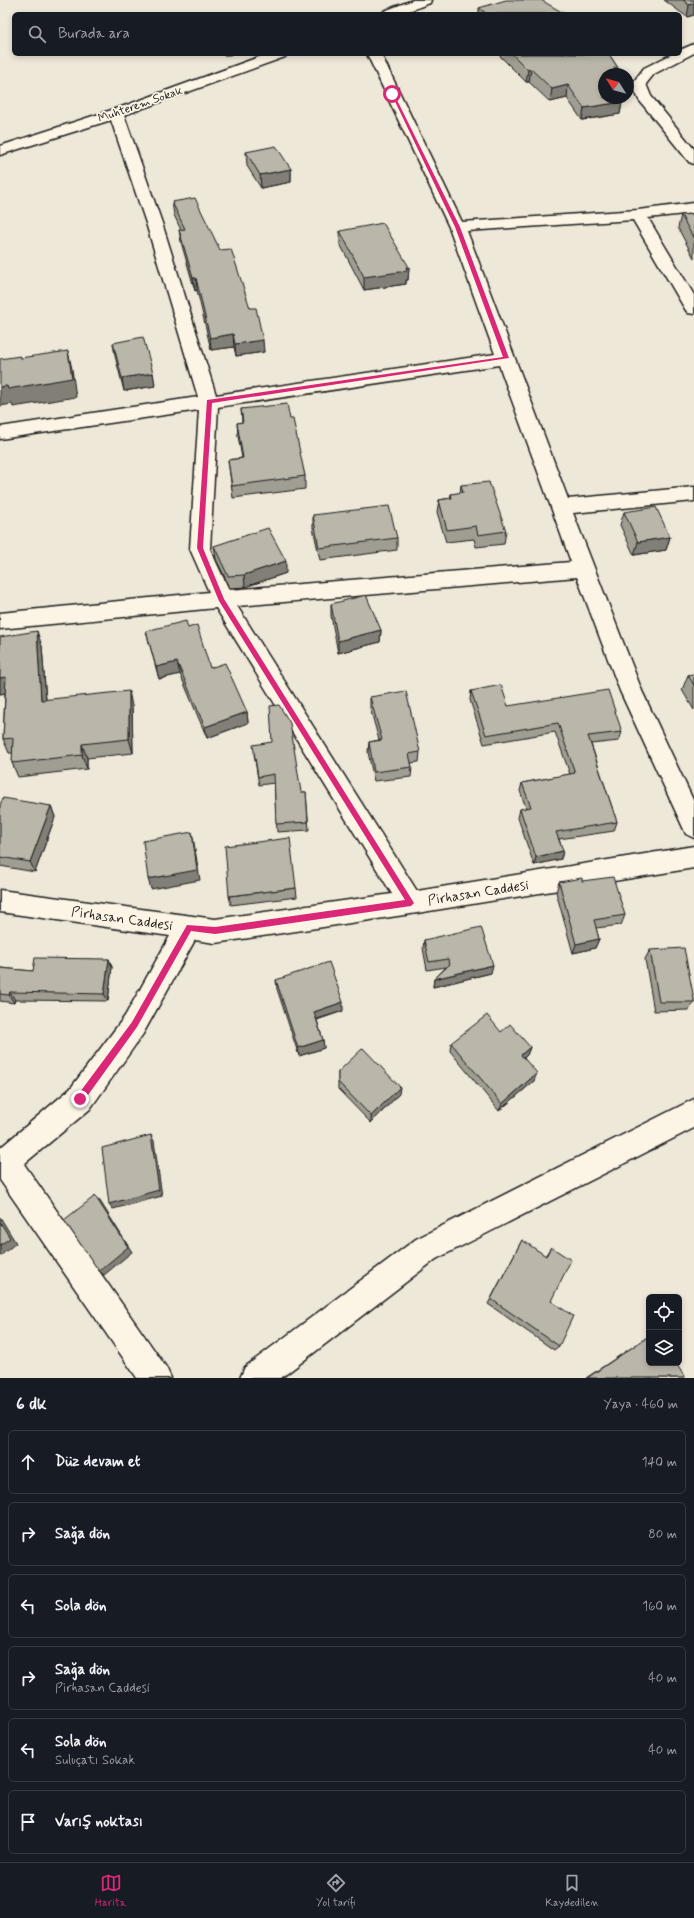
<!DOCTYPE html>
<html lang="tr">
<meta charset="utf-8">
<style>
body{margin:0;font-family:Mynerve,sans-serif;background:#20242c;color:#f1f3f6}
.controls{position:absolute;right:12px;bottom:12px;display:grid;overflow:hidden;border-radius:6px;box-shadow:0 2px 6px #0003}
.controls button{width:36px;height:36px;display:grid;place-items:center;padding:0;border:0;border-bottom:1px solid #363941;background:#171b24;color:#f1f3f6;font:20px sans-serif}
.compass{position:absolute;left:598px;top:68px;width:36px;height:36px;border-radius:50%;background:#171b24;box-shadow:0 2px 6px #0003;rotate:307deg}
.stop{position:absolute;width:12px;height:12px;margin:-9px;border:3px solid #db2777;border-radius:50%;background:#fff}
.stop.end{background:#db2777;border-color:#fff;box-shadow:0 1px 4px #0008}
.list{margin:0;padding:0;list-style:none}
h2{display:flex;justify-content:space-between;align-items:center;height:52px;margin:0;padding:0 16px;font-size:17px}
h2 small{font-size:13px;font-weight:400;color:#9ea1a6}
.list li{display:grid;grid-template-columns:26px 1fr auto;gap:12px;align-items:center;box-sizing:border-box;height:64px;margin:0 8px 8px;padding:0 8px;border:1px solid #363941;border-radius:6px}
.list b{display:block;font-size:15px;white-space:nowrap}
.list p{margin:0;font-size:13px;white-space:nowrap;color:#9ea1a6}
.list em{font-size:13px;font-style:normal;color:#9ea1a6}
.icon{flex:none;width:22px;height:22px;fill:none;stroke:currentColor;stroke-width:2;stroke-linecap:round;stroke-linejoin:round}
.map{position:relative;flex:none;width:694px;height:1378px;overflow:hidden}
.search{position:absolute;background:#171b24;box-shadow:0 2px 6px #0003;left:12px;right:12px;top:12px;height:44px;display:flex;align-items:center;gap:10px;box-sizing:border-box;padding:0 14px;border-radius:6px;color:#9ea1a6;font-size:15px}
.sheet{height:484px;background:#171b24}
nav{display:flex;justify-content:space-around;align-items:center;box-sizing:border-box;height:56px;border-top:1px solid #363941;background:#171b24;font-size:11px;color:#9ea1a6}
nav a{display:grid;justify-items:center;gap:2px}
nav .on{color:#db2777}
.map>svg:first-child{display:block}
</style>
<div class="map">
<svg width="694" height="1378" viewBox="0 0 694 1378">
<rect width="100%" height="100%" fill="#eee8d9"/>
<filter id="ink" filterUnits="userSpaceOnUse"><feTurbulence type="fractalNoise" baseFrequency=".025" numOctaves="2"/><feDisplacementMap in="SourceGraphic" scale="8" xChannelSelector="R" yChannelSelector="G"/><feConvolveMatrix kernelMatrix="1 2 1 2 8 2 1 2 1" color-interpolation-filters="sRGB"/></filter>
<g filter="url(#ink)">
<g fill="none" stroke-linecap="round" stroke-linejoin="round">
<g stroke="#1c1c1c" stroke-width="3">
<path id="minor" d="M 413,0 L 431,0 L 430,3 L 401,14 L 382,14 L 384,11 Z
M 694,44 L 694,53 L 654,74 L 646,84 L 651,96 L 694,149 L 694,164 L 689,162 L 639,100 L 632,84 L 644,68 L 672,54 L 680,54 L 680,50 Z
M 267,54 L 287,54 L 285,57 L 124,115 L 162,223 L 216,395 L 495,354 L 449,227 L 367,54 L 381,54 L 462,222 L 638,210 L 694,203 L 694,213 L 648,218 L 694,295 L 694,314 L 688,313 L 685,309 L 633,220 L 467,231 L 568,499 L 694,487 L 694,501 L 573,513 L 642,691 L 694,802 L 694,838 L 686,834 L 620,691 L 577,577 L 237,606 L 417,891 L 694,846 L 694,868 L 411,914 L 215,943 L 195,940 L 143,1034 L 90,1109 L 24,1164 L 166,1367 L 171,1378 L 137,1378 L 0,1180 L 0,1148 L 70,1089 L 125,1016 L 170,936 L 0,912 L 0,890 L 215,919 L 392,894 L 216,608 L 0,629 L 0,613 L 209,592 L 190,549 L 199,410 L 0,439 L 0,427 L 198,397 L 146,223 L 111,120 L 0,155 L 0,146 L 127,105 ZM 499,365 L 571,562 L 229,590 L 210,549 L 218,407 Z
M 694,1099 L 694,1128 L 436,1259 L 281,1378 L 240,1378 L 245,1367 L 416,1239 Z"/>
</g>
<use href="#minor" fill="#fcf5e5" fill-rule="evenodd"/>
</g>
<path fill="#a09d92" stroke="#1c1c1c" d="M 664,0 L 694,0 L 694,15 L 687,17 Z
M 479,8 L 565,14 L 479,14 Z
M 222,54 L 233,54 L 229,55 L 223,55 Z
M 498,54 L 609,54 L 618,68 L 617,73 L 604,74 L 604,98 L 622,102 L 620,114 L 582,120 L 567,98 L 550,102 L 529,82 L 526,82 Z
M 246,152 L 291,169 L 291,182 L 261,188 L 247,166 Z
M 172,202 L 220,250 L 250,308 L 264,352 L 236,356 L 234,347 L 211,350 L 197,290 L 195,291 L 181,242 L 179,230 L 181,230 L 174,215 Z
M 694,214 L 694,258 L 678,228 L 681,215 Z
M 340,231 L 409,267 L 408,280 L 406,280 L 406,284 L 364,290 L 340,244 Z
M 113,343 L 153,373 L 155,386 L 124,391 L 115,356 Z
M 241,409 L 290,419 L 305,476 L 305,489 L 233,498 L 228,460 L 242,458 L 238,436 L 237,423 L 242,422 Z
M 461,485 L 506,531 L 504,544 L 476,547 L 474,539 L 446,542 L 437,512 L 439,500 L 450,498 L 451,494 L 460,493 Z
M 624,512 L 670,537 L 666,550 L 634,555 L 620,525 Z
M 313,515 L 397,538 L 397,550 L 320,560 L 313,528 Z
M 214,546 L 286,573 L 245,587 L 230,588 L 216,559 Z
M 331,604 L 381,630 L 380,642 L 338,653 L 331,616 Z
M 188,628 L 210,668 L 247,712 L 248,723 L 207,738 L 180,674 L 159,679 L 146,631 Z
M 0,637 L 42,646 L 46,700 L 132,706 L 133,753 L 87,758 L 87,769 L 18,777 L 12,763 L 13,753 L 9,753 L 3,739 L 5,693 L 0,694 Z
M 694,674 L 694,710 L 682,690 L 688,675 Z
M 471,691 L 508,706 L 622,732 L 619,741 L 591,744 L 617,822 L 614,831 L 559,839 L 563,851 L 561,859 L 534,865 L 518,818 L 520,809 L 526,808 L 520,791 L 522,783 L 570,774 L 555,732 L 484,744 L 470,700 Z
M 370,697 L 420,752 L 419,762 L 411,763 L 412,767 L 411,777 L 374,781 L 368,752 L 369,742 L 379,740 L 370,708 Z
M 254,754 L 301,792 L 306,792 L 309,830 L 277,832 L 274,783 L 259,785 Z
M 0,805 L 51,806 L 55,817 L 35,872 L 0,866 Z
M 582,881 L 625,915 L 621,925 L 596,928 L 599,939 L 595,948 L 573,953 L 556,892 L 559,882 Z
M 296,888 L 297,897 L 231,905 L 229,896 Z
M 424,940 L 491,973 L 433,987 L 434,979 L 446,967 L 427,970 L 423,948 Z
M 650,950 L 694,999 L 694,1002 L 689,1010 L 654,1011 L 645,959 Z
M 109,959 L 112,967 L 108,1001 L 15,1000 L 14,1003 L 0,1001 L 0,968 L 33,971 Z
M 276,980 L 343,1011 L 317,1020 L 323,1040 L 324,1048 L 299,1056 L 277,989 Z
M 501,1032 L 530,1047 L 527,1055 L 524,1058 L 534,1081 L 499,1111 L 450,1051 L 451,1043 Z
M 338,1072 L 399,1094 L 371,1123 L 338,1089 Z
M 522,1240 L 545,1256 L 551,1247 L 551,1301 L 559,1346 L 554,1350 L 488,1304 Z
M 649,1336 L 649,1363 L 685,1378 L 586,1378 Z"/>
<path fill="#827f77" stroke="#1c1c1c" d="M 694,3 L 694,15 L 687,17 L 689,5 Z
M 614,68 L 618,68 L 616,74 Z
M 531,69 L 529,82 L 526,82 L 528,70 Z
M 568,85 L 567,98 L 550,102 L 552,89 Z
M 622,102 L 620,114 L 582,120 L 584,108 Z
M 291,169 L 291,182 L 261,188 L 260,175 Z
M 409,267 L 408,280 L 406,280 L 406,284 L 364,290 L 364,277 Z
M 193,278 L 196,278 L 197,290 L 195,291 Z
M 233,334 L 234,347 L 211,350 L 210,338 Z
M 263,340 L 264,352 L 236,356 L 235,344 Z
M 68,351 L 72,369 L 76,397 L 13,407 L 12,404 L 0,406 L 0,387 L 7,386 Z
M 153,373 L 155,386 L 124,391 L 122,378 Z
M 670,537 L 666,550 L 634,555 L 638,542 Z
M 286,561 L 286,573 L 245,587 L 244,575 Z
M 381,630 L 380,642 L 338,653 L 338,641 Z
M 37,631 L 42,646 L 47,715 L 41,700 Z
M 177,662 L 180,674 L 159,679 L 156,667 Z
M 6,677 L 12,692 L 0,694 L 0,678 Z
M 129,691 L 132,706 L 133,753 L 129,739 Z
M 247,712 L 248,723 L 207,738 L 205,727 Z
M 82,744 L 87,758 L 87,769 L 82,755 Z
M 51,806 L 55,817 L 35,872 L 30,862 Z
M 192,832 L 194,843 L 200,880 L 151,889 L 148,879 Z
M 563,851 L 561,859 L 534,865 L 536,857 Z
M 599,939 L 595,948 L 573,953 L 576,944 Z
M 109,959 L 112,967 L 108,1001 L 104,994 Z
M 493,965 L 491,973 L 433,987 L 434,979 Z
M 10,992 L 15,1000 L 14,1003 L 9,995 Z
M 343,1002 L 343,1011 L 314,1020 L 314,1012 Z
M 323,1040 L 324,1048 L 299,1056 L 298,1048 Z
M 530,1047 L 527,1055 L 518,1063 L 521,1055 Z
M 537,1073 L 534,1081 L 499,1111 L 502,1104 Z
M 400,1087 L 399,1094 L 371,1123 L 371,1116 Z
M 151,1135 L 154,1141 L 162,1196 L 113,1209 L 109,1204 Z
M 95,1196 L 100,1201 L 132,1252 L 104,1275 L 99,1271 Z
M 0,1217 L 16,1243 L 0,1256 Z"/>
<path fill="#bab6aa" stroke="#1c1c1c" d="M 506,0 L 541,0 L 565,14 L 487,14 L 479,8 Z
M 683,0 L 694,0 L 694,3 L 689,5 Z
M 512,54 L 609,54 L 618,68 L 614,68 L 618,74 L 604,74 L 604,98 L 619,98 L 622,102 L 584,108 L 568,85 L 552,89 L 531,69 L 528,70 Z
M 276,146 L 291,169 L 260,175 L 246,152 Z
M 195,198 L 220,250 L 231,249 L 250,308 L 256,308 L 263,340 L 235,344 L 233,334 L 210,338 L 196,278 L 193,278 L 179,230 L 185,229 L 172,202 Z
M 694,214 L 694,239 L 681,215 Z
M 383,223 L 409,267 L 406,267 L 407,271 L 364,277 L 340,231 Z
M 143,337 L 153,373 L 122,378 L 113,343 Z
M 68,351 L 72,378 L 8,389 L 7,386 L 0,387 L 0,359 L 20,356 L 20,358 Z
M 287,404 L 290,419 L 293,419 L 305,476 L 232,486 L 228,460 L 243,458 L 237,423 L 243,422 L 241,409 Z
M 489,482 L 506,531 L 478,535 L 476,526 L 447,530 L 439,500 L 452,498 L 451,494 L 463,492 L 461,485 Z
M 389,506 L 397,538 L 319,548 L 313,515 Z
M 656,507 L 670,537 L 638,542 L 624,512 Z
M 268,528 L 286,561 L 244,575 L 228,576 L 214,546 Z
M 366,595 L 381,630 L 338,641 L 331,604 Z
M 186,621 L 188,628 L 197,625 L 210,668 L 225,663 L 247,712 L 205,727 L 177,662 L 156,667 L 146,631 Z
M 37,631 L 41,700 L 129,691 L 129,739 L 82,744 L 82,755 L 12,763 L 13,738 L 3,739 L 6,677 L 0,678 L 0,637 Z
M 694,674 L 694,685 L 688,675 Z
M 501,685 L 508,706 L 608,690 L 622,732 L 588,736 L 617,822 L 556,832 L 563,851 L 536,857 L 520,809 L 531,807 L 522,783 L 575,773 L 558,723 L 486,735 L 471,691 Z
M 406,691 L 420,752 L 409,754 L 412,767 L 374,772 L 369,742 L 382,740 L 370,697 Z
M 279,705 L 290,723 L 301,792 L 306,792 L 308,822 L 276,824 L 274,774 L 258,777 L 253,745 L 272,742 L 270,706 Z
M 3,798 L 51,806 L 30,862 L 0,857 L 0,805 Z
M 192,832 L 197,870 L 148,879 L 143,841 Z
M 290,838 L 296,888 L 229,896 L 225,846 Z
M 613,877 L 625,915 L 594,920 L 599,939 L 576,944 L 559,882 L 582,878 L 582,881 Z
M 481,927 L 493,965 L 434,979 L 450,964 L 448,959 L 429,962 L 424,940 Z
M 684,948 L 694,999 L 694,1002 L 659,1002 L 650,950 Z
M 35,958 L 109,959 L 104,994 L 10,992 L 9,995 L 0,994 L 0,968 L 33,971 Z
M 329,962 L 343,1002 L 314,1012 L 323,1040 L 298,1048 L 276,980 Z
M 487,1015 L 501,1032 L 510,1024 L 530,1047 L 521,1055 L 537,1073 L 502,1104 L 451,1043 Z
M 363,1048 L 400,1087 L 371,1116 L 338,1082 L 338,1072 Z
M 151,1135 L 159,1190 L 109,1204 L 102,1148 Z
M 95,1196 L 128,1247 L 99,1271 L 64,1220 Z
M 0,1222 L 10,1238 L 0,1245 Z
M 522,1240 L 546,1256 L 551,1247 L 571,1260 L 551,1301 L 573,1316 L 559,1346 L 491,1299 Z
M 649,1336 L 649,1363 L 676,1363 L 685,1378 L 587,1378 Z"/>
</g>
<path fill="#db2777" d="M 391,93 L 394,94 L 460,227 L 509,358 L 212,403 L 203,548 L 224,599 L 414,903 L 411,906 L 215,934 L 191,931 L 137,1027 L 83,1102 L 80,1103 L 76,1099 L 77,1096 L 132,1022 L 187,925 L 215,927 L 405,900 L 219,601 L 197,548 L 207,400 L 503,357 L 455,227 Z"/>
<g text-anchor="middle" stroke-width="3.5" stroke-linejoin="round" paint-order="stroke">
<g font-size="12" fill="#1c1c1c" stroke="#fcf5e5">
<text transform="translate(140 104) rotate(-19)" y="4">Muhterem Sokak</text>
</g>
<g font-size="14" fill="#1c1c1c" stroke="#fcf5e5">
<text transform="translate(478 892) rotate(-9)" y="5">Pirhasan Caddesi</text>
<text transform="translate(122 918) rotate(8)" y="5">Pirhasan Caddesi</text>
</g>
</g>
</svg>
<div class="controls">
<button><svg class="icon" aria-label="locate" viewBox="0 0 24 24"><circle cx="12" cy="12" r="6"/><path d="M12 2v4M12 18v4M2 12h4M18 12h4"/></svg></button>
<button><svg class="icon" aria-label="layers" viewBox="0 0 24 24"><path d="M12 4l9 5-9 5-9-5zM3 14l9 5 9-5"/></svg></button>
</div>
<svg class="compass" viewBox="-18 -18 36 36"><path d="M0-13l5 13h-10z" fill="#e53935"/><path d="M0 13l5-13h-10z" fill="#9ea1a6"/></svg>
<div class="stop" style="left:392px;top:94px"></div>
<div class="stop end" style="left:80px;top:1099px"></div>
<div class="search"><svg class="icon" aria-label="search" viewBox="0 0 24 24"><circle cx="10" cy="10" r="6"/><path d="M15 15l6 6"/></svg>Burada ara</div>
</div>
<section class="sheet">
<h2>6 dk<small>Yaya · 460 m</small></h2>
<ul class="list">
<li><svg class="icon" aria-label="ahead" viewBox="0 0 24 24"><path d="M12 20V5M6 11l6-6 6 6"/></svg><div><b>Düz devam et</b></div><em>140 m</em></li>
<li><svg class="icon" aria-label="right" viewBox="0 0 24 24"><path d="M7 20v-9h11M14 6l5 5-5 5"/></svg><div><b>Sağa dön</b></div><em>80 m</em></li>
<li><svg class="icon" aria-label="left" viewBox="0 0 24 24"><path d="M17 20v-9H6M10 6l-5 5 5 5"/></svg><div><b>Sola dön</b></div><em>160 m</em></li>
<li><svg class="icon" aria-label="right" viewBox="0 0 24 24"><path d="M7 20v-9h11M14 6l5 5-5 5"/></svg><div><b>Sağa dön</b><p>Pirhasan Caddesi</p></div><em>40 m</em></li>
<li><svg class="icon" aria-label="left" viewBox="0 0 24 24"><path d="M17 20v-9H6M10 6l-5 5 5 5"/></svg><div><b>Sola dön</b><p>Suluçatı Sokak</p></div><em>40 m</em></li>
<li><svg class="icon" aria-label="arrive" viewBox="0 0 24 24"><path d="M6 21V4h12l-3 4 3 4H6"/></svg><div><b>Varış noktası</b></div></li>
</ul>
</section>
<nav>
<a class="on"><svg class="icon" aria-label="map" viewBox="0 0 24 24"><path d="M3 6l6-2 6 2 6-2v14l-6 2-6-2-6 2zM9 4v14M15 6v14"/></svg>Harita</a>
<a><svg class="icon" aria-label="directions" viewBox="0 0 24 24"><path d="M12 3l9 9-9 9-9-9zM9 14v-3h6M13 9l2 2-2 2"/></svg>Yol tarifi</a>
<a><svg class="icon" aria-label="saved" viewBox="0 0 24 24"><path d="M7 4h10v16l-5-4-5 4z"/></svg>Kaydedilen</a>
</nav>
